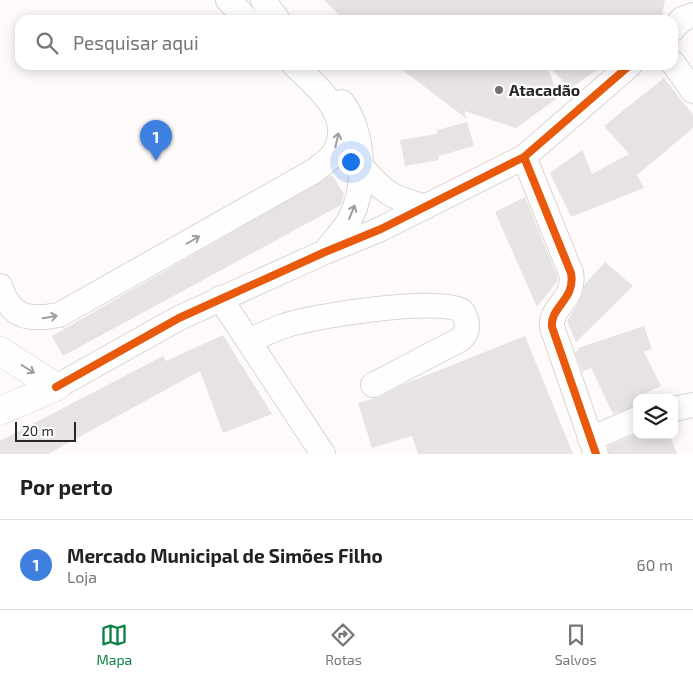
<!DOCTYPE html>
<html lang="pt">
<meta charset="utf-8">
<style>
body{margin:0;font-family:"Exo 2",sans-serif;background:#f6f6f6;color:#222}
.controls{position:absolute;right:15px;bottom:15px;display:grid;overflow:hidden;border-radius:10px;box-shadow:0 2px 12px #0003}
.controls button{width:45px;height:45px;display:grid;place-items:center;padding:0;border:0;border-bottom:1px solid #e0e0e0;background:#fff;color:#222;font:25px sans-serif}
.scale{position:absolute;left:15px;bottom:12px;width:61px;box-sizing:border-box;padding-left:5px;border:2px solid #292625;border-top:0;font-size:14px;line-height:18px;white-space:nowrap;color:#292625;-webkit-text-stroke:4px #fff;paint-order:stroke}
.you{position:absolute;left:350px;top:161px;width:18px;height:18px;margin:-12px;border:4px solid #fff;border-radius:50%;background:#1a73e8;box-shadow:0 0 0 8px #1a73e833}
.badge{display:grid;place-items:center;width:32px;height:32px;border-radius:50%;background:#0b8043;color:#fff;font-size:16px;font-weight:700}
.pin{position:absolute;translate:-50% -41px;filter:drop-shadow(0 1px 2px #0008)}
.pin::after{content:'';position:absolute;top:26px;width:18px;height:15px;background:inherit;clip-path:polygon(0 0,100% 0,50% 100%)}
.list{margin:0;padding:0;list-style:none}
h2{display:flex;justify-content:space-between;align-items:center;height:65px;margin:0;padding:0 20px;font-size:21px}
h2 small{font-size:16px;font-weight:400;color:#767676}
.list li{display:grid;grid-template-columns:32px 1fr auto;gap:15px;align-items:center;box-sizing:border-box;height:90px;padding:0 20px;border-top:1px solid #e0e0e0}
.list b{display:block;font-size:19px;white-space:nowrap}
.list p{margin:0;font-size:16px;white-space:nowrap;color:#767676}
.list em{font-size:16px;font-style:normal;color:#767676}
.icon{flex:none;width:28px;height:28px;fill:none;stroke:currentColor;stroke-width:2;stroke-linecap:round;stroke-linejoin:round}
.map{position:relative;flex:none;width:693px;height:454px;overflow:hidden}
.search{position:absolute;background:#fff;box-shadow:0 2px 12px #0003;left:15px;right:15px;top:15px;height:55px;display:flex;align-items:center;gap:12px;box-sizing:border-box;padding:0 18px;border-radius:15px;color:#767676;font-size:19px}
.sheet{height:155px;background:#fff}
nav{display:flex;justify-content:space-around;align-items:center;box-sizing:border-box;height:70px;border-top:1px solid #e0e0e0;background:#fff;font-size:14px;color:#767676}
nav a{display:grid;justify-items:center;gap:2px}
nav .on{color:#0b8043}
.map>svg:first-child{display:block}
</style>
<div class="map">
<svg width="693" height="454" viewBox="0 0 693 454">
<rect width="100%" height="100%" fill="#fefaf9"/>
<path fill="#e6e3e2" d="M 324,0 L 665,0 L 661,20 L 344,20 Z
M 396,65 L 546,65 L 559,97 L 516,128 L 464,111 L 467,119 Z
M 548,65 L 604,65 L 570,89 Z
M 664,78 L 693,115 L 693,128 L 637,175 L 644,188 L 571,217 L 550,173 L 582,150 L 592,174 L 629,154 L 604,126 Z
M 467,122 L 474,146 L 438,156 L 439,160 L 405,166 L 400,140 L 437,134 L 437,130 Z
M 332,175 L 344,194 L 341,205 L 63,356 L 52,336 Z
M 525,197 L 558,278 L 557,282 L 537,307 L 495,212 Z
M 605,262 L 633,286 L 576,342 L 567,321 L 579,302 L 585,284 Z
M 644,326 L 652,349 L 644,352 L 661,386 L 637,397 L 637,406 L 613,414 L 591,368 L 582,372 L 575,352 L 579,350 L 578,348 Z
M 223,335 L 272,414 L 223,433 L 200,371 L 48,454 L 0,454 L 0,441 L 163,356 L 166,361 Z
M 525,336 L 573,454 L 418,454 L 412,436 L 372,448 L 358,403 L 379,397 L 402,385 Z
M 637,434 L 670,435 L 677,454 L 609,454 L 608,446 Z"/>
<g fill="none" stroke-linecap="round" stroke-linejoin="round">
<g stroke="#d8d5d4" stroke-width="26">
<path id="minor" d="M 228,0 L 248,20
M 263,0 L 278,20
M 673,29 L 682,19 L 693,15
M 673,63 L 693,91
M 524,157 L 571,273 C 576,300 550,306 552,327 L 596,454
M 361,166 C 385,194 391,197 426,207
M 325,252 C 333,241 345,229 351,217 C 367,184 364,132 342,102
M 0,286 C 11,319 29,320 59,315 L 314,171 C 320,166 328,161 332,156 C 358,120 318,87 294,65
M 220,298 L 323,454
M 248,341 C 260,336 272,330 284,326 C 312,316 440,296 462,311 C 468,321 470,330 461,339 L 373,385
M 56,387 L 179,318 L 325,252 L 381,229 L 524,157 L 630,65
M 674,409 L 693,405
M 590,439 L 637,419"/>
</g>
<g stroke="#d8d5d4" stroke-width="29">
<path id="major" d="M 0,351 L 56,387
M 0,411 L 56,387"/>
</g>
<use href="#minor" stroke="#fffefe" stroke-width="24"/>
<use href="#major" stroke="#fffefe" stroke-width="28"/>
<g stroke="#fff" stroke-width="11">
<path id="cycleway" d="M 524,157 L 571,273 C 576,300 550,306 552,327 L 596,454
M 56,387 L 179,318 L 325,252 L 381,229 L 524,157 L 630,65"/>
</g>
<use href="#cycleway" stroke="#e8590c" stroke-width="8"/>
</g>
<defs><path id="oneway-shaft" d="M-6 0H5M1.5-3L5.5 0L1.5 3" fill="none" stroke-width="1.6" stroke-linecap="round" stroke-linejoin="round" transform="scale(1.25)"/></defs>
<g stroke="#9f9d9c">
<use href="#oneway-shaft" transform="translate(337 140) rotate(-77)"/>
<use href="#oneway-shaft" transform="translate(352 212) rotate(-68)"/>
<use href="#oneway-shaft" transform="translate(193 240) rotate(-30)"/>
<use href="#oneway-shaft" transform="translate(50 317) rotate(-9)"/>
<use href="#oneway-shaft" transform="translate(28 369) rotate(32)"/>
</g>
<circle fill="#74706f" stroke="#fff" stroke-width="2" cx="499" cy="90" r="5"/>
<g text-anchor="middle" stroke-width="4.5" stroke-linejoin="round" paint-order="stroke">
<g font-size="16" font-weight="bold" fill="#292625" stroke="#fff" text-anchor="start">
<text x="509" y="96">Atacadão</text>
</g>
</g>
</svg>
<div class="controls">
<button><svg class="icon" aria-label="layers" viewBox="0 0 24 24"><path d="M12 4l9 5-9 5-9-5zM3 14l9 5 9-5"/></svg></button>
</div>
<div class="scale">20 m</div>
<div class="you"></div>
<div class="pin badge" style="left:156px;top:161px;background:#3f7fe0">1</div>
<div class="search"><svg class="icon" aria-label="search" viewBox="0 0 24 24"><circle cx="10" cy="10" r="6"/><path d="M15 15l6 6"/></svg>Pesquisar aqui</div>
</div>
<section class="sheet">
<h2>Por perto<small></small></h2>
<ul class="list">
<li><span class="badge" style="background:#3f7fe0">1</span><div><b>Mercado Municipal de Simões Filho</b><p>Loja</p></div><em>60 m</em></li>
</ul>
</section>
<nav>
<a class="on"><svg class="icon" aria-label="map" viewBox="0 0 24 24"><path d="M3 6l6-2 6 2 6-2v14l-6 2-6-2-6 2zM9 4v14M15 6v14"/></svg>Mapa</a>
<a><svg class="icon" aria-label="directions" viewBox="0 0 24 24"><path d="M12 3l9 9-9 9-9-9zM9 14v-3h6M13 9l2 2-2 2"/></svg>Rotas</a>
<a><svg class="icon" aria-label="saved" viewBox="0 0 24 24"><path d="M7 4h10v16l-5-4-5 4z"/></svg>Salvos</a>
</nav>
